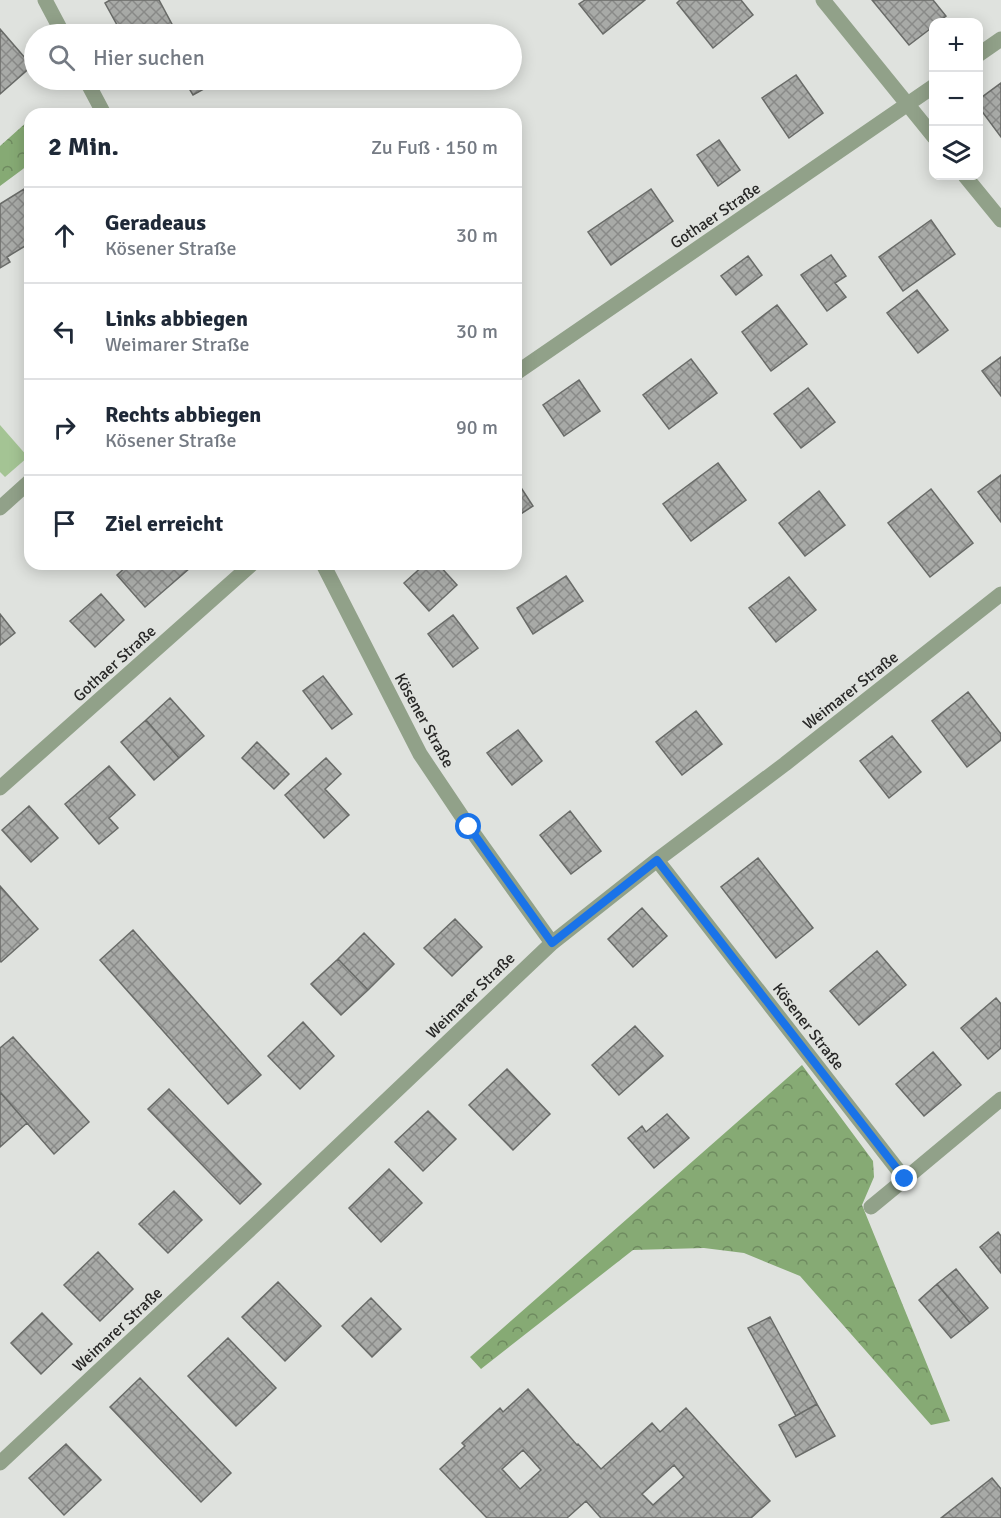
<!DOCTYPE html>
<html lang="de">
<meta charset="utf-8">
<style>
body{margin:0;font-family:Signika,sans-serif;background:#f6f6f7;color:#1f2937}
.controls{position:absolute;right:18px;top:18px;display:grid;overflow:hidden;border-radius:12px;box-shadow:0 3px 15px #0003}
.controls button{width:54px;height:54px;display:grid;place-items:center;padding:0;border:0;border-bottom:2px solid #e0e1e3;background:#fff;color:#1f2937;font:30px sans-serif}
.stop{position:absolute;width:18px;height:18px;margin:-14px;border:4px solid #1a73e8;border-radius:50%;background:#fff}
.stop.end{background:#1a73e8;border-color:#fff;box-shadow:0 2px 6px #0008}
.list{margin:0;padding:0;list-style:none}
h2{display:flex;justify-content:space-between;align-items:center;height:78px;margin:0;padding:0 24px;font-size:26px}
h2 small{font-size:20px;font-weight:400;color:#747a83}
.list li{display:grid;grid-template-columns:39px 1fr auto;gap:18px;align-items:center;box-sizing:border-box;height:96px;padding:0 24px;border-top:2px solid #e0e1e3}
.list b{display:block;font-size:22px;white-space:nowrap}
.list p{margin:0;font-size:20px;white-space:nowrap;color:#747a83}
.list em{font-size:20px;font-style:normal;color:#747a83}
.icon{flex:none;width:33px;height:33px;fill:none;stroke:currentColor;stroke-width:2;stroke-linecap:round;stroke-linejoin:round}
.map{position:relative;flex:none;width:1001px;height:1518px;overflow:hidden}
.search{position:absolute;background:#fff;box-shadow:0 3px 15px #0003;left:24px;top:24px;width:498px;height:66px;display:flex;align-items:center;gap:15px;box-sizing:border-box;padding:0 21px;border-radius:33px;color:#747a83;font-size:22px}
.panel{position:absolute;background:#fff;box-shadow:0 3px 15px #0003;left:24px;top:108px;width:498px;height:462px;border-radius:18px}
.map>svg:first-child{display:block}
</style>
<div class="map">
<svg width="1001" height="1518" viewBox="0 0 1001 1518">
<defs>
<pattern id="forest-crowns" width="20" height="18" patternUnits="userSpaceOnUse" patternTransform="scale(1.5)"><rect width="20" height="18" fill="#86aa74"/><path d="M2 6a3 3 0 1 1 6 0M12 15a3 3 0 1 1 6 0" fill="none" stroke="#6e8a5f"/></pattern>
<pattern id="building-cross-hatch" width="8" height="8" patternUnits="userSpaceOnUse" patternTransform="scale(1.5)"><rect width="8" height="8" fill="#a8aaa7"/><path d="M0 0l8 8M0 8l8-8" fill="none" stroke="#898a88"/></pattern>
</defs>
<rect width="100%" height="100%" fill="#dfe2de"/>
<path fill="#a4c494" d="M 0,425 L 28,457 L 5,477 L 0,472 Z"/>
<path fill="url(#forest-crowns)" d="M 28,121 L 30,123 L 30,162 L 23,169 L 0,186 L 0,146 Z
M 802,1065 L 873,1161 L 874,1177 L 862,1205 L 950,1421 L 931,1425 L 800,1276 L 744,1253 L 704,1248 L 633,1250 L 481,1369 L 470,1357 Z"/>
<path fill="url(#building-cross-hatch)" stroke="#696b68" stroke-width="1.5" fill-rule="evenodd" d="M 110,0 L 159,0 L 174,28 L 161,34 L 122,34 L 105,3 Z
M 585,0 L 645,0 L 603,34 L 579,4 Z
M 680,0 L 741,0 L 753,15 L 713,48 L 677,3 Z
M 872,0 L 933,0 L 946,16 L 938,22 L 934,22 L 934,26 L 909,45 Z
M 210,26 L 215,34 L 194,34 Z
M 0,29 L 32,66 L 0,94 Z
M 796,75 L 823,113 L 789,138 L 762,98 Z
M 184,80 L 220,80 L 193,95 Z
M 1001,83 L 1001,137 L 978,106 L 978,100 Z
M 719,140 L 740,170 L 718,186 L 697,155 Z
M 24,189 L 30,199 L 30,243 L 7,257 L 10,262 L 0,268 L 0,204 Z
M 651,189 L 673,221 L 611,265 L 588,232 Z
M 931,220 L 955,254 L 903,291 L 879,257 Z
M 831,255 L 846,276 L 835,283 L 846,297 L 827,311 L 801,275 Z
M 748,256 L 762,275 L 736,295 L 721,276 Z
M 917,290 L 948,330 L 918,353 L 887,313 Z
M 777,305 L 807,344 L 771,371 L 742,332 Z
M 1001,357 L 1001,396 L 982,371 Z
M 691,359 L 717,393 L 669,429 L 643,395 Z
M 579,380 L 600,411 L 564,436 L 543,405 Z
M 808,388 L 835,422 L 801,448 L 774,414 Z
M 718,463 L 746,500 L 691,541 L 663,504 Z
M 1001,475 L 1001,522 L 978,492 Z
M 516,480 L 533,506 L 516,517 Z
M 931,489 L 973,543 L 930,577 L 888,523 Z
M 819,491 L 845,525 L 805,556 L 779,523 Z
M 129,564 L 186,564 L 190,568 L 145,607 L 117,575 Z
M 425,564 L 438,564 L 457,585 L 429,611 L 404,583 Z
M 566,576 L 583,601 L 533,634 L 517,608 Z
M 789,577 L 816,610 L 776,642 L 749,608 Z
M 101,594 L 124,620 L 95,647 L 70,621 Z
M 0,614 L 15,633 L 0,645 Z
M 453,615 L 478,648 L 453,667 L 428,634 Z
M 323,676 L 352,714 L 332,729 L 303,691 Z
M 968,692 L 1001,734 L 1001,740 L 967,767 L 932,721 Z
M 170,698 L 204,736 L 179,758 L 146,720 Z
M 696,711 L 722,744 L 682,775 L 656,742 Z
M 146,720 L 179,758 L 154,780 L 121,742 Z
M 518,730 L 542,761 L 512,785 L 487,753 Z
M 892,736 L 921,772 L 889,798 L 860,761 Z
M 257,742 L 289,774 L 274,789 L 242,758 Z
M 326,758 L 341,774 L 325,789 L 349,815 L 324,838 L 285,795 Z
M 109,766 L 135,795 L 109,818 L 118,828 L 99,844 L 65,804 Z
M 29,806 L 58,838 L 31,862 L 2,830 Z
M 570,811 L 601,851 L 571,874 L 540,835 Z
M 758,858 L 813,928 L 776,958 L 721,887 Z
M 0,886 L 38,929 L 1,962 L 0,961 Z
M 642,908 L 667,936 L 633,967 L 608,939 Z
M 455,919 L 482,947 L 452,976 L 424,948 Z
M 133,930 L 261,1075 L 228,1104 L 100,960 Z
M 364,933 L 394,964 L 368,990 L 338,959 Z
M 877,951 L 906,985 L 859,1025 L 830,991 Z
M 338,959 L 368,990 L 341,1015 L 311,984 Z
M 996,998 L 1001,1004 L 1001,1048 L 988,1059 L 961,1028 Z
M 303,1022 L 334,1056 L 300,1089 L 268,1056 Z
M 635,1026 L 663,1056 L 619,1095 L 592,1065 Z
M 13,1037 L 89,1122 L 54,1154 L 0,1092 L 0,1048 Z
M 933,1052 L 961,1085 L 924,1116 L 896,1084 Z
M 507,1069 L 550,1114 L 513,1150 L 469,1105 Z
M 169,1089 L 261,1184 L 240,1204 L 148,1109 Z
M 0,1092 L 27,1123 L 0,1147 Z
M 428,1111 L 456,1139 L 423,1171 L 395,1142 Z
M 667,1114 L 689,1138 L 654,1168 L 628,1138 L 642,1126 L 646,1132 Z
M 389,1169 L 422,1203 L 381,1242 L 349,1208 Z
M 174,1191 L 202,1220 L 168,1253 L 139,1224 Z
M 998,1232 L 1001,1236 L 1001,1273 L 980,1247 Z
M 98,1252 L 133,1289 L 100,1321 L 64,1285 Z
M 956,1269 L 988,1308 L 970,1323 L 937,1284 Z
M 278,1282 L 321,1326 L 285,1361 L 242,1317 Z
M 937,1284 L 970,1323 L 951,1338 L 919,1300 Z
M 371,1298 L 401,1329 L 372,1357 L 342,1326 Z
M 42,1313 L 72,1344 L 41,1374 L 11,1343 Z
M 770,1317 L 817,1404 L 796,1416 L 748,1328 Z
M 228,1338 L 276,1388 L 236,1426 L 188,1376 Z
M 140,1378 L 231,1473 L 201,1502 L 110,1407 Z
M 528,1389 L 577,1445 L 578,1444 L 601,1469 L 652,1423 L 660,1432 L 686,1408 L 770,1501 L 751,1518 L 601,1518 L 586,1501 L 567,1518 L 487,1518 L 440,1469 L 465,1446 L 462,1443 L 500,1408 L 503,1412 ZM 523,1450 L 541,1470 L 520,1489 L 502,1469 ZM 674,1465 L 684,1477 L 653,1505 L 642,1494 Z
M 817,1404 L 835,1436 L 796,1457 L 779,1425 Z
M 66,1444 L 101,1480 L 64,1515 L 29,1478 Z
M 992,1478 L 1001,1489 L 1001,1518 L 941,1518 Z"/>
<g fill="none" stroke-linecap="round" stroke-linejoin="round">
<path stroke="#91a189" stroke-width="15" d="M 0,508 L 30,481"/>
<path stroke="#91a189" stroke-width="15" d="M 45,0 L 63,34
M 823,0 L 934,137
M 978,55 L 1001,39
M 86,80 L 104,114
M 965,176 L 1001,220
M 516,373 L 934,86
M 323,564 L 420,754 L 469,827 L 552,943
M 0,788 L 252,564
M 657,860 L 905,1179 L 871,1207
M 905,1179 L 1001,1099
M 0,1463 L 258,1222 L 552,943 L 657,860 L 785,764 L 1001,594"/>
</g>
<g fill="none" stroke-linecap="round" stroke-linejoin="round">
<path stroke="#1a73e8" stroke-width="8" d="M 469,827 L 552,943 L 657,860 L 905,1179"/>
</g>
<g text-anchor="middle" stroke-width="4.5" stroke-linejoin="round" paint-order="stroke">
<g font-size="16" fill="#272726" stroke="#dfe2de">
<text transform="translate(715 215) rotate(-34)" y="6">Gothaer Straße</text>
<text transform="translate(114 663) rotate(-42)" y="6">Gothaer Straße</text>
<text transform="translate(850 690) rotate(-38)" y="6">Weimarer Straße</text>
<text transform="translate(425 720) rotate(61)" y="6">Kösener Straße</text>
<text transform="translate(470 995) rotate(-44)" y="6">Weimarer Straße</text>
<text transform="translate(809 1026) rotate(52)" y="6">Kösener Straße</text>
<text transform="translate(117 1329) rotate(-43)" y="6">Weimarer Straße</text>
</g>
</g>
</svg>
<div class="controls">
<button>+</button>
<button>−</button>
<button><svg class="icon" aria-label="layers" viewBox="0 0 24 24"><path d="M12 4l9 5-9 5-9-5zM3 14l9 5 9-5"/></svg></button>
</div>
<div class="stop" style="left:469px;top:827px"></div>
<div class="stop end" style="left:905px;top:1179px"></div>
<div class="search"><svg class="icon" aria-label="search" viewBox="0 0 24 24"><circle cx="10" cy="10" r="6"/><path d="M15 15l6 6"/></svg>Hier suchen</div>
<section class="panel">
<h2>2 Min.<small>Zu Fuß · 150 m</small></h2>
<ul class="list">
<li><svg class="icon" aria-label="ahead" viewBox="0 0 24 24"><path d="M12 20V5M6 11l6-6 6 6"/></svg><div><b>Geradeaus</b><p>Kösener Straße</p></div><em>30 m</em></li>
<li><svg class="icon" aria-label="left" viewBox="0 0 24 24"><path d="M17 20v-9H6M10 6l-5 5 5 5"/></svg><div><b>Links abbiegen</b><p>Weimarer Straße</p></div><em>30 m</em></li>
<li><svg class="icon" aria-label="right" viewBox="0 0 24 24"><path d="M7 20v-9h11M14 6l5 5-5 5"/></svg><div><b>Rechts abbiegen</b><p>Kösener Straße</p></div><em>90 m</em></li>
<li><svg class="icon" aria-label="arrive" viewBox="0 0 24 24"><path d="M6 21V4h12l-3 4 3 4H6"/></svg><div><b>Ziel erreicht</b></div></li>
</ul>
</section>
</div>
